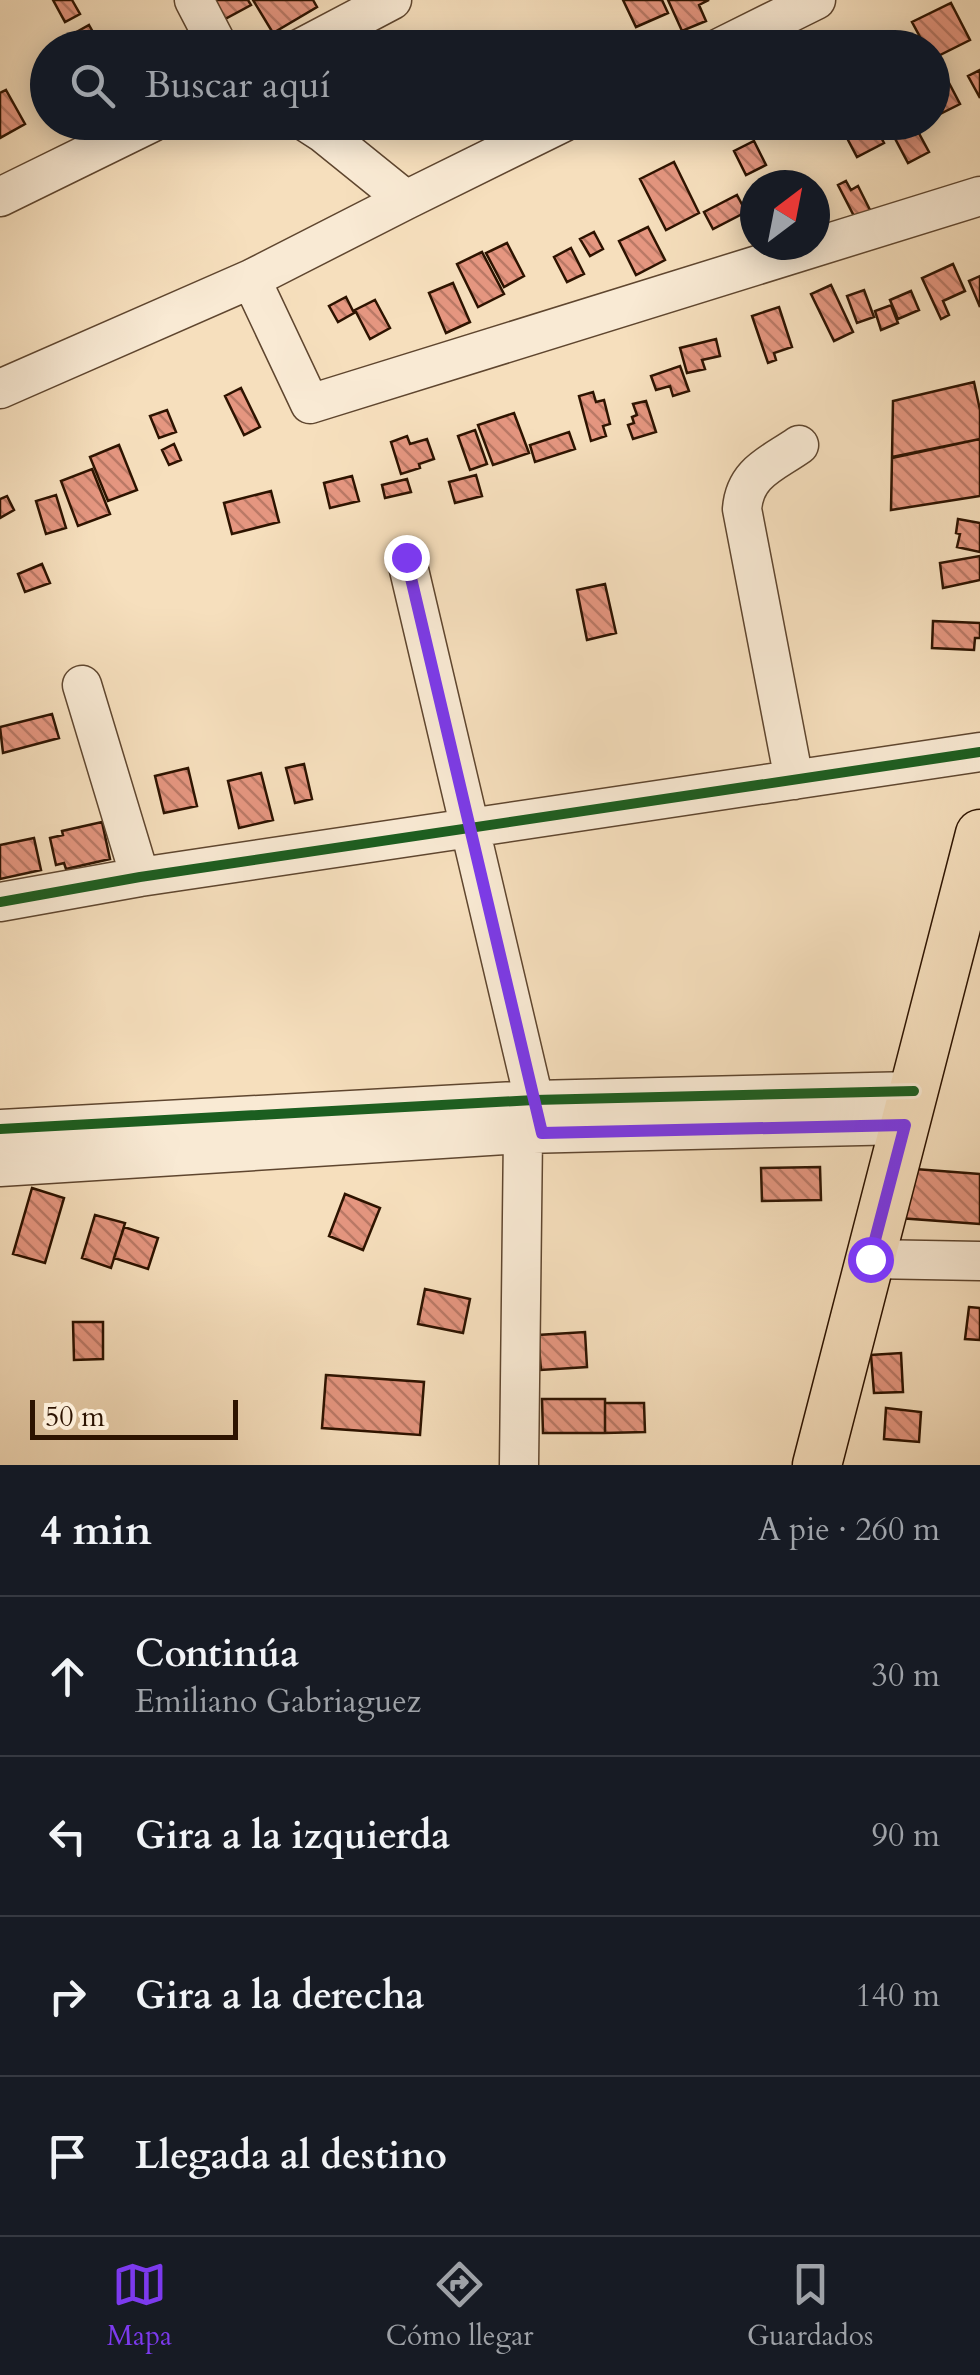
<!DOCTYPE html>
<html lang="es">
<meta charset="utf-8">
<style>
body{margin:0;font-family:Cardo,serif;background:#242831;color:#f1f3f6}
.compass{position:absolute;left:740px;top:170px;width:90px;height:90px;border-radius:50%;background:#171b24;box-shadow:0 5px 25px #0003;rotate:32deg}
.scale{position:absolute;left:30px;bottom:25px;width:208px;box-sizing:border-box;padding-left:10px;border:5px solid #2d1300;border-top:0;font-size:28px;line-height:35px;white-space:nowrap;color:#2d1300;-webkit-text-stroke:8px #f9ead4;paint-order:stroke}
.stop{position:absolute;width:30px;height:30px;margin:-22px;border:8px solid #7c3aed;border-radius:50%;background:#fff}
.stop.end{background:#7c3aed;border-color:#fff;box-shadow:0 2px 10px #0008}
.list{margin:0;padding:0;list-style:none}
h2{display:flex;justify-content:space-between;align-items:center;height:130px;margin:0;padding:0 40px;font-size:42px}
h2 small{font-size:32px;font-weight:400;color:#9ea1a6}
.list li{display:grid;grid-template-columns:65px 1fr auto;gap:30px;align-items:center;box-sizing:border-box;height:160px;padding:0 40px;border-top:2px solid #363941}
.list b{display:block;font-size:38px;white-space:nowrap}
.list p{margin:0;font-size:32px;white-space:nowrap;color:#9ea1a6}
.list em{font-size:32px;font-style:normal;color:#9ea1a6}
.icon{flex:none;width:55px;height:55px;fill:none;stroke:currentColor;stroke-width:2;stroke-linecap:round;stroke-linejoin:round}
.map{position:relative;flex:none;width:980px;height:1465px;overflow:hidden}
.search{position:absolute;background:#171b24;box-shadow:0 5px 25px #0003;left:30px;right:30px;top:30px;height:110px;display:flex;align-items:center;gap:25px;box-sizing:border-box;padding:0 35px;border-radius:55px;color:#9ea1a6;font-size:38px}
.sheet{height:770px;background:#171b24}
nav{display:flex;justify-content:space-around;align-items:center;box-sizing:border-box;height:140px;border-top:2px solid #363941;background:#171b24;font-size:28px;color:#9ea1a6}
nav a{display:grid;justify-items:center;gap:5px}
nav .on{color:#7c3aed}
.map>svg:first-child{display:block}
</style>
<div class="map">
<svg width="980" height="1465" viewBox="0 0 980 1465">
<defs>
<pattern id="building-back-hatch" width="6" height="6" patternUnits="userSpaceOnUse" patternTransform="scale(2.5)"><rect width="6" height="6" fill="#e59680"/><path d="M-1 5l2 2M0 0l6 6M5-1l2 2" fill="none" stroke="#ba7966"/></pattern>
</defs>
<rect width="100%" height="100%" fill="#f6dfbd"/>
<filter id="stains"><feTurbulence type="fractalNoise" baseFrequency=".002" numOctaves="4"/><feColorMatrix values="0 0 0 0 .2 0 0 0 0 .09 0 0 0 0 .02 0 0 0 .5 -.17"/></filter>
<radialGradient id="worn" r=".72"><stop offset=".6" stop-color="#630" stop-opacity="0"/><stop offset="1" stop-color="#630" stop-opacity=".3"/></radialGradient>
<path fill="url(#building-back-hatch)" stroke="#2d1300" stroke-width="2.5" d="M 53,0 L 72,0 L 80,14 L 65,22 Z
M 215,0 L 248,0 L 251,5 L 225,19 Z
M 253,0 L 313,0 L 317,7 L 273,33 Z
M 623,0 L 662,0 L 668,13 L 636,27 Z
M 668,0 L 709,0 L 699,5 L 706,21 L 682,31 Z
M 951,3 L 970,40 L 932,59 L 932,48 L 926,48 L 912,22 Z
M 89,25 L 102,48 L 59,48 L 57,43 Z
M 980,70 L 980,98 L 968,76 Z
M 948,81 L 960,104 L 932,118 L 932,88 Z
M 6,90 L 25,124 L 0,138 L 0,93 Z
M 902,123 L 907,131 L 915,126 L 929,152 L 908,163 L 890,129 Z
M 874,124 L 884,143 L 857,157 L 847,138 Z
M 754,141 L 766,165 L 746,175 L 734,151 Z
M 674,162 L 699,213 L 666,230 L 640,179 Z
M 846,181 L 851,190 L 858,186 L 870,210 L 855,218 L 838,185 Z
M 737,195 L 746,212 L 713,229 L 704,212 Z
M 648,227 L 665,260 L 636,275 L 619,241 Z
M 594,232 L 603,249 L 590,256 L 580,239 Z
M 507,243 L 524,276 L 504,287 L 486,253 Z
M 571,248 L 584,274 L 567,282 L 554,257 Z
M 482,252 L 504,294 L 478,307 L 457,264 Z
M 953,264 L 965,291 L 943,301 L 949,315 L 941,319 L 922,278 Z
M 980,276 L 980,307 L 969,281 Z
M 453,283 L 470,322 L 446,333 L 429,293 Z
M 831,285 L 853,332 L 834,341 L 811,294 Z
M 864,290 L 874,317 L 857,323 L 847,296 Z
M 911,291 L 919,310 L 898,319 L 890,300 Z
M 346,297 L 354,313 L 338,322 L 329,306 Z
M 375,300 L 390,328 L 370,339 L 355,310 Z
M 891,305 L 898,323 L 881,330 L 875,311 Z
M 779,307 L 792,347 L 774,353 L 776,360 L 768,363 L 752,316 Z
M 716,339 L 720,356 L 702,360 L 705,369 L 687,373 L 680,348 Z
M 680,366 L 689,391 L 673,396 L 670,386 L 656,390 L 651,376 Z
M 974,382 L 980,410 L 980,439 L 892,457 L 893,401 Z
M 241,388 L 260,427 L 244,435 L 225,396 Z
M 593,392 L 596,402 L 604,400 L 610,424 L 603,426 L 606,436 L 591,441 L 579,396 Z
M 646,401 L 656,432 L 633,439 L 628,425 L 634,423 L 632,417 L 637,415 L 633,404 Z
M 167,410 L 176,432 L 159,438 L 150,416 Z
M 514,413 L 529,453 L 493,465 L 478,425 Z
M 475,430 L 487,464 L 470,470 L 458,436 Z
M 569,432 L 575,449 L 535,462 L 530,445 Z
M 407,436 L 410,444 L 427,439 L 434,459 L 419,464 L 420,468 L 401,474 L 391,442 Z
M 980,439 L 980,496 L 891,510 L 892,458 Z
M 174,444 L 181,460 L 169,465 L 162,450 Z
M 119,445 L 137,490 L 108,501 L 90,457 Z
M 92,469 L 110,514 L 78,526 L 61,481 Z
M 476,475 L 482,496 L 455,503 L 449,482 Z
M 352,476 L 359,501 L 330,508 L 324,483 Z
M 407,479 L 411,492 L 385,498 L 382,485 Z
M 271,491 L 279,522 L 232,534 L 224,503 Z
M 56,495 L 66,528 L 46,534 L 36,501 Z
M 7,496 L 14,510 L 0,518 L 0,499 Z
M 958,519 L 980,523 L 980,552 L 957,547 L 960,534 L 956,533 Z
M 980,556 L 980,580 L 943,588 L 940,563 Z
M 42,564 L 50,583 L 25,592 L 18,574 Z
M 605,584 L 616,633 L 587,640 L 577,590 Z
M 933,621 L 980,623 L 980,638 L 975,638 L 974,650 L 932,648 Z
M 52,714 L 59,738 L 3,753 L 0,727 Z
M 304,764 L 312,799 L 295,803 L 286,768 Z
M 188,768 L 197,806 L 164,813 L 155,776 Z
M 261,773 L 273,820 L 239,828 L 228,781 Z
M 102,822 L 110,859 L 66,869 L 64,863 L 56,865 L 50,838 L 63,835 L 62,831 Z
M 34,838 L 41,870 L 0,879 L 0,845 Z
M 820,1167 L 821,1200 L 762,1201 L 761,1168 Z
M 902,1168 L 980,1174 L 980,1224 L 899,1218 Z
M 32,1188 L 64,1198 L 45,1263 L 13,1254 Z
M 345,1194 L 380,1208 L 363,1250 L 329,1236 Z
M 95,1215 L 125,1223 L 111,1268 L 82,1258 Z
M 124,1227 L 158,1238 L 148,1269 L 114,1258 Z
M 425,1289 L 470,1299 L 463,1333 L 418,1324 Z
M 969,1307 L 980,1308 L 980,1340 L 965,1339 Z
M 73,1322 L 103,1322 L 103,1359 L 74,1360 Z
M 585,1332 L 587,1367 L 541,1370 L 538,1335 Z
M 901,1353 L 903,1392 L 874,1393 L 871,1355 Z
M 326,1375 L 424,1382 L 420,1435 L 322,1428 Z
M 542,1399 L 605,1399 L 605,1433 L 543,1433 Z
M 605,1403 L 644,1403 L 645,1432 L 605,1433 Z
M 886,1408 L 921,1412 L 919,1442 L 884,1439 Z"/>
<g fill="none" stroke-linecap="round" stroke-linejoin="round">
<g stroke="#5f462f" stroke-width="41">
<path id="minor" d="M 194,0 L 219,48
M 301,48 L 392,0
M 719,48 L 816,0
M 306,122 L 323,133 L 406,200
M 0,197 L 153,122
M 251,279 L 310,404 L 980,196
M 0,389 L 251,279 L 406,200 L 564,122
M 406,557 L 539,1121
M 82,685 L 140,877
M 794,780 L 742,509 C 745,472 772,464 799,445
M 0,902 L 140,877 L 980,752
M 0,1129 L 534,1100 L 914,1091
M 0,1167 L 523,1134 L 905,1125
M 870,1259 L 980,1261
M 519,1465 L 523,1134"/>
</g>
<g stroke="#2d1300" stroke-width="51">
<path id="major" d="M 817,1465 L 980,834"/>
</g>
<use href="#minor" stroke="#f9ead4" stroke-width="38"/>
<use href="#major" stroke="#f6dfbd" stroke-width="48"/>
<g stroke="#f9ead4" stroke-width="16">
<path id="cycleway" d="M 0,902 L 140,877 L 980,752
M 0,1129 L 534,1100 L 914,1091"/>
</g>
<use href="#cycleway" stroke="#1b5e20" stroke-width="10"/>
</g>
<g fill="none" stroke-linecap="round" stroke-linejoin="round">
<path stroke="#7c3aed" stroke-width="12" d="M 406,557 L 542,1133 L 905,1125 L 870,1259"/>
</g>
<rect width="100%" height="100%" filter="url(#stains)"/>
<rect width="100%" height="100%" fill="url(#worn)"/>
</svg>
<svg class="compass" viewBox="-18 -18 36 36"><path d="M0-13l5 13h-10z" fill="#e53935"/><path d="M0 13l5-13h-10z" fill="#9ea1a6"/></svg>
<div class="scale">50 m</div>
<div class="stop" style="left:870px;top:1259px"></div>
<div class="stop end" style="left:406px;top:557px"></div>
<div class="search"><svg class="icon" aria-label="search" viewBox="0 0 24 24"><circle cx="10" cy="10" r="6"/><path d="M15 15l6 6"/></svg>Buscar aquí</div>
</div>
<section class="sheet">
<h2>4 min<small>A pie · 260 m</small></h2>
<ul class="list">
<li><svg class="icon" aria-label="ahead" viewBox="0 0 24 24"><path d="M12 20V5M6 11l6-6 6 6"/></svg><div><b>Continúa</b><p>Emiliano Gabriaguez</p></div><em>30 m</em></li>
<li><svg class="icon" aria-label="left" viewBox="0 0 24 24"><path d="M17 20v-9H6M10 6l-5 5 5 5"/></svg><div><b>Gira a la izquierda</b></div><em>90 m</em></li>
<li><svg class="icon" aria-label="right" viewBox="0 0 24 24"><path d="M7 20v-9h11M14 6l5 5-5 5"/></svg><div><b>Gira a la derecha</b></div><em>140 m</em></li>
<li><svg class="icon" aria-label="arrive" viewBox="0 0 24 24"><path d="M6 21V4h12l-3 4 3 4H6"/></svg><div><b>Llegada al destino</b></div></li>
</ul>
</section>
<nav>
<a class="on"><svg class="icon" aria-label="map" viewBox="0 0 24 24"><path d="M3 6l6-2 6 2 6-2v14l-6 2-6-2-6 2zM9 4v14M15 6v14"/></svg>Mapa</a>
<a><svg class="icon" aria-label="directions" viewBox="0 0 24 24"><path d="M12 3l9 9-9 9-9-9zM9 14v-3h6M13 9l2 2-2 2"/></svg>Cómo llegar</a>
<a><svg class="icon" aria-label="saved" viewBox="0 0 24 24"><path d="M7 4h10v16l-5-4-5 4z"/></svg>Guardados</a>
</nav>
